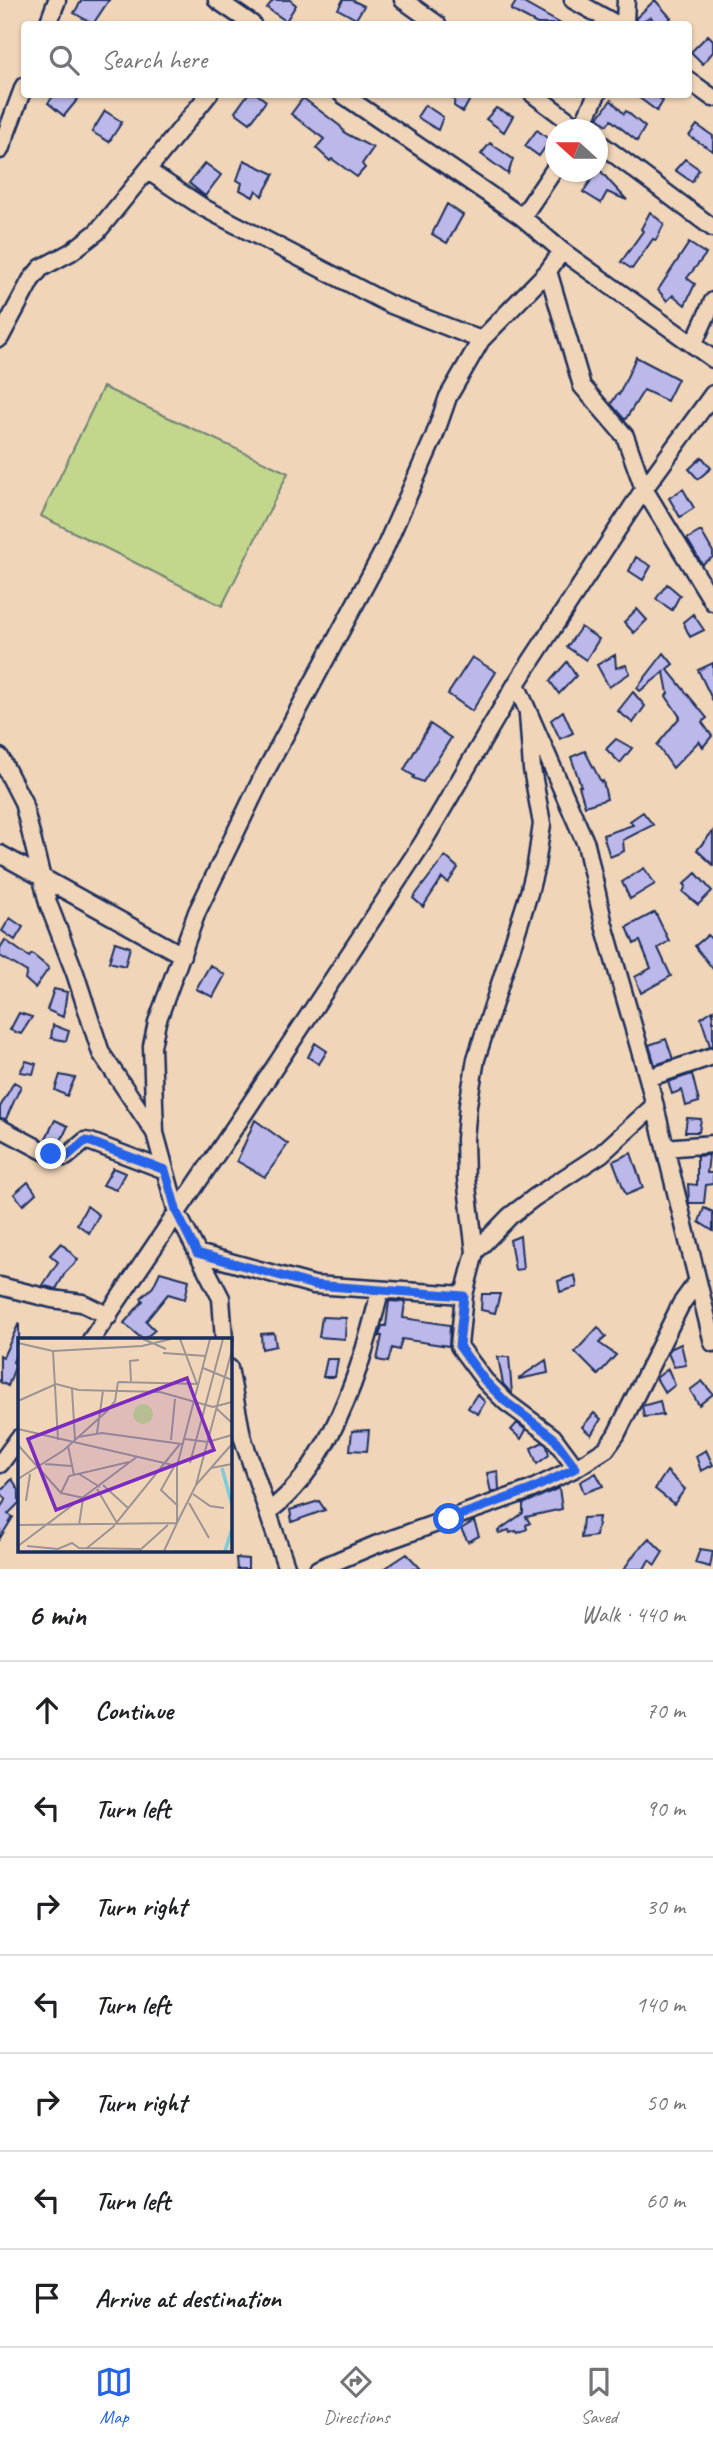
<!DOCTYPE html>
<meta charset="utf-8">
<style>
body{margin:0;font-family:Caveat,sans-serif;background:#f2f2f2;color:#202124}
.compass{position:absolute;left:545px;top:119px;width:63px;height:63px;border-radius:50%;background:#fff;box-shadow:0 2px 5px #0004;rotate:291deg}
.stop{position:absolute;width:21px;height:21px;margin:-16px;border:5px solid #2563eb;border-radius:50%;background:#fff}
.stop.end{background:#2563eb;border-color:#fff;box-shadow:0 2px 7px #0008}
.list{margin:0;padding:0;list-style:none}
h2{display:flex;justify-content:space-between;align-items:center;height:91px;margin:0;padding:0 28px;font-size:30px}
h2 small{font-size:23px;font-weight:400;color:#757577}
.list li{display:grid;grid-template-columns:46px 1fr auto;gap:21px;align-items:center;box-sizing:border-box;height:98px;padding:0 28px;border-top:2px solid #e0e0e0}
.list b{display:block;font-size:26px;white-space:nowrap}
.list em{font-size:23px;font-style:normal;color:#757577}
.icon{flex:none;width:38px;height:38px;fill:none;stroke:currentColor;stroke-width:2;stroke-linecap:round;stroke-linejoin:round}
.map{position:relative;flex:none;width:713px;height:1569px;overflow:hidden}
.search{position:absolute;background:#fff;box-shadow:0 2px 5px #0004;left:21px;right:21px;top:21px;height:77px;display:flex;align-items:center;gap:18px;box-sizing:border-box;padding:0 24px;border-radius:7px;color:#757577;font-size:26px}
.sheet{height:777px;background:#fff}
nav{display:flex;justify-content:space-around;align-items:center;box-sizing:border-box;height:98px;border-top:2px solid #e0e0e0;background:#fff;font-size:19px;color:#757577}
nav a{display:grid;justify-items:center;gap:4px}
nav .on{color:#2563eb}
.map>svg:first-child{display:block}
</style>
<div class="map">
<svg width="713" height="1569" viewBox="0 0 713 1569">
<rect width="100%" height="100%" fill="#f1d5b8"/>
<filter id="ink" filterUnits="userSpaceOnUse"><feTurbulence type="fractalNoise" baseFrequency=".0143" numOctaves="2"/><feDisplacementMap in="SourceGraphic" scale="14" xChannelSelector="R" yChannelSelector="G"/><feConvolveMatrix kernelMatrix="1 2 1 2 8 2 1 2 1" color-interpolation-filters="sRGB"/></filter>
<g filter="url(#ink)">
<path fill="#c3d78c" stroke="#6f8375" stroke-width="2" d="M 103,387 L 288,473 L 222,606 L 41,516 Z"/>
<path fill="#bcb8ea" stroke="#1b2f5e" stroke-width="2" d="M 82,0 L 109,0 L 93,24 L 74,13 Z
M 273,0 L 290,0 L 296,5 L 286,21 L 267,8 Z
M 343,0 L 352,0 L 364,6 L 356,19 L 338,9 Z
M 517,0 L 518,0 L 561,24 L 537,24 L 511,10 Z
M 655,0 L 671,18 L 665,24 L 655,24 L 651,17 L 635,24 L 636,18 Z
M 708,35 L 713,40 L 713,52 L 703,64 L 691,52 Z
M 55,94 L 82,94 L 64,116 L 48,103 Z
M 248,94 L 257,94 L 266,101 L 250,123 L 235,112 Z
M 455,94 L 473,94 L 463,112 L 454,106 Z
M 634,94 L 655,94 L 663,101 L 657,111 Z
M 303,98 L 340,126 L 345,133 L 373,148 L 362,164 L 365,168 L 357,177 L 332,159 L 330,161 L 316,148 L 324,139 L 291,114 Z
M 611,100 L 624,114 L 626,111 L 645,127 L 637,141 L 611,120 L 607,125 L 598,118 Z
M 425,105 L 443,117 L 438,130 L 417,117 Z
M 496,108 L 513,116 L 504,132 L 486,119 Z
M 105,111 L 122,122 L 109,142 L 92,132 Z
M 697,125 L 713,136 L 713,151 L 689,136 Z
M 537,130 L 550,140 L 539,156 L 525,146 Z
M 490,143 L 513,159 L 508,174 L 481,154 Z
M 685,159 L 699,169 L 692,182 L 675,170 Z
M 244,160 L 274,174 L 262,196 L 256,190 L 253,197 L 240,190 L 242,183 L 237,180 Z
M 205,163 L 221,175 L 205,196 L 189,183 Z
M 599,169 L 611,183 L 627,200 L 607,192 L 601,203 L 583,192 Z
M 447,204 L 463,215 L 447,243 L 432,234 Z
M 650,212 L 664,224 L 656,240 L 653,239 L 632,269 L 621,262 L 643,231 L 641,229 Z
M 689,243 L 706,254 L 687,278 L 695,284 L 685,305 L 673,295 L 667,301 L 658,290 Z
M 636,357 L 678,379 L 667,401 L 644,390 L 625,420 L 611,404 L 617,394 L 619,395 Z
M 702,457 L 711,468 L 698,479 L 689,469 Z
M 683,489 L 694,508 L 680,517 L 669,498 Z
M 701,531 L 713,552 L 713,557 L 702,564 L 687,539 Z
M 636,557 L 651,566 L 643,580 L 629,571 Z
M 667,584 L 680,595 L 672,610 L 656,599 Z
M 637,609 L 647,620 L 634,633 L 624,622 Z
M 693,614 L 704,630 L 690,637 L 683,622 Z
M 581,627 L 599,639 L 586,660 L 567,647 Z
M 664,653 L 673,664 L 667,669 L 707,718 L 702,722 L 712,736 L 703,747 L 699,741 L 673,768 L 657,745 L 680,717 L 666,696 L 668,693 L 664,672 L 640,691 L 637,688 Z
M 615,655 L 616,668 L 626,665 L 630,673 L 609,687 L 597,665 Z
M 472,657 L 496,672 L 472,711 L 448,694 Z
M 567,662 L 576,676 L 559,694 L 550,681 Z
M 713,663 L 713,701 L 698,670 Z
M 633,692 L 645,706 L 633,723 L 618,711 Z
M 563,711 L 573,733 L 560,739 L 551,720 Z
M 430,724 L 451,738 L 423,782 L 413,778 L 414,776 L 404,770 Z
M 616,739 L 632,748 L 620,763 L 606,749 Z
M 585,751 L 601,782 L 603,781 L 607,799 L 585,806 L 579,786 L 581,786 L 571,757 Z
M 643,812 L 653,825 L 623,840 L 624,851 L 610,857 L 603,835 L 633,825 L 630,821 Z
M 713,831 L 713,865 L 697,850 Z
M 445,856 L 458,868 L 448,883 L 442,878 L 423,907 L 413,898 Z
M 644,868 L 655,884 L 630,899 L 622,882 Z
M 696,873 L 712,891 L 698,905 L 683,892 L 686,886 L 684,884 Z
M 655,912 L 669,941 L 658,948 L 671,976 L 641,993 L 635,977 L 651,968 L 640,941 L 634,944 L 627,927 Z
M 10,918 L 23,927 L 15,940 L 2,931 Z
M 708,935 L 713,941 L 713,969 L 695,946 Z
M 5,940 L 29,957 L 32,954 L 49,968 L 35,988 L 25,979 L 27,972 L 0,956 L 0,948 Z
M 115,942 L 130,947 L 125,966 L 109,962 Z
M 210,965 L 225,975 L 213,997 L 196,989 Z
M 54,989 L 67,992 L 63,1017 L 47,1010 Z
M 713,1010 L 713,1046 L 710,1046 L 701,1018 Z
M 19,1013 L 32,1017 L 21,1034 L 10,1030 Z
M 53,1025 L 69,1031 L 66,1041 L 51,1038 Z
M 666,1039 L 673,1059 L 655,1065 L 649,1045 Z
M 315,1043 L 327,1051 L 319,1064 L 308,1057 Z
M 26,1061 L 36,1064 L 33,1074 L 20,1072 Z
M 692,1074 L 699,1102 L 686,1106 L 682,1090 L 672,1094 L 668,1082 Z
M 60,1075 L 75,1078 L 67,1096 L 55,1090 Z
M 14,1082 L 21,1086 L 6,1119 L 0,1118 L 0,1107 Z
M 687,1118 L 701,1119 L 699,1132 L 685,1132 Z
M 55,1120 L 68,1126 L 59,1145 L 45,1140 Z
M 255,1120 L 288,1144 L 265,1177 L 237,1161 Z
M 631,1153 L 643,1188 L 626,1195 L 613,1161 Z
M 709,1155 L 707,1173 L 713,1173 L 713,1184 L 706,1185 L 704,1203 L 689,1203 L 688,1184 L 697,1185 L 697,1156 Z
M 113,1168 L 125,1173 L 116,1190 L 103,1185 Z
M 28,1182 L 36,1193 L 23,1205 L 14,1194 Z
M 87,1206 L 99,1215 L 89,1233 L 77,1224 Z
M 704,1208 L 713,1212 L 713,1231 L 699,1222 Z
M 520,1236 L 523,1269 L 515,1270 L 510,1240 Z
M 61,1243 L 78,1260 L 65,1273 L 56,1289 L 45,1286 L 43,1285 L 58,1262 L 50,1255 Z
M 160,1272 L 189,1280 L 185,1299 L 168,1294 L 146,1321 L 155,1330 L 143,1340 L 124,1323 L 143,1301 L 141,1298 L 153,1287 Z
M 575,1275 L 577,1287 L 560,1292 L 558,1281 Z
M 482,1294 L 500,1294 L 495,1313 L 481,1310 Z
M 389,1301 L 405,1302 L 403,1318 L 450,1325 L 449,1346 L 402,1339 L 399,1350 L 392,1348 L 388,1362 L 377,1360 L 382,1336 L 379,1336 L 382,1326 L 386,1326 Z
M 322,1317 L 346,1318 L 345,1339 L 319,1337 Z
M 19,1323 L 19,1348 L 13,1362 L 16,1364 L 8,1386 L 0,1382 L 0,1355 L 3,1357 Z
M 598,1327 L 606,1337 L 599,1343 L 616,1355 L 598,1375 L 575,1352 Z
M 274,1333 L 276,1346 L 262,1349 L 261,1334 Z
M 681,1344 L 686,1365 L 674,1367 L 668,1353 L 670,1349 Z
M 498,1357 L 509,1357 L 512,1394 L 503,1384 Z
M 327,1359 L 338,1359 L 335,1377 L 323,1377 Z
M 546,1360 L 548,1373 L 519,1379 L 519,1378 Z
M 668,1369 L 675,1385 L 665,1393 L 656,1378 Z
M 702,1381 L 713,1394 L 699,1405 L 690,1390 Z
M 477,1394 L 485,1402 L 478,1414 L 468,1408 Z
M 660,1401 L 663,1415 L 644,1417 L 642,1406 Z
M 594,1413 L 601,1419 L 591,1435 L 582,1427 Z
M 517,1423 L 526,1430 L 521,1439 L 511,1430 Z
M 369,1430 L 367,1451 L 350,1450 L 352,1431 Z
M 543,1442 L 547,1446 L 549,1455 L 537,1464 L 531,1448 Z
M 706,1450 L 713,1465 L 701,1471 L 696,1456 Z
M 498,1471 L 499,1490 L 491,1493 L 487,1473 Z
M 667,1471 L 685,1489 L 674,1504 L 655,1489 Z
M 596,1473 L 603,1486 L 584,1493 L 580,1482 Z
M 12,1479 L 19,1490 L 19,1503 L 8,1514 L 13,1517 L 0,1538 L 0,1508 L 6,1499 L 0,1492 Z
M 559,1488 L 562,1509 L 526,1517 L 530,1523 L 526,1525 L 527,1529 L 518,1533 L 516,1531 L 510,1533 L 509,1530 L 499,1533 L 498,1531 L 523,1513 L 523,1504 Z
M 319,1501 L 325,1510 L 292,1522 L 290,1510 Z
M 599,1517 L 596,1536 L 581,1538 L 583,1518 Z
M 474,1521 L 479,1536 L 468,1542 L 461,1529 Z
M 649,1538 L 663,1552 L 655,1565 L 649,1560 L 644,1569 L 624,1569 L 636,1552 Z
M 700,1549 L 713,1551 L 710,1567 L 695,1563 Z
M 407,1554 L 421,1569 L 384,1569 Z
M 236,1558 L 248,1559 L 248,1569 L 237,1569 Z"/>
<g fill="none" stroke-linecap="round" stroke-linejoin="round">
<g stroke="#1b2f5e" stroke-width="21">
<path id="minor" d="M 217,0 L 252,24
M 403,0 L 437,24
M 573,0 L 616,24
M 48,24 L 57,0
M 625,24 L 626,0
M 688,80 L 713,98
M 342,94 L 522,217 L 562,251 L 713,359
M 533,94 L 581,130
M 580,130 L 597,94
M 598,142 L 713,228
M 0,150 L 24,86
M 148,171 L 204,208 L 389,304 L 481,340
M 522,217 L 556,167
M 548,271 L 582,386 L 625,436 L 644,489 L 713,602
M 0,338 L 31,280 L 41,268 L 71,252 L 97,232 L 209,94
M 693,345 L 713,301
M 516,684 L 586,844 L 604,925 L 648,1078 L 713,1343
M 528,714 L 532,769 L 542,824 L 536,865 L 529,893 L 476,1059 L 468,1105 L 465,1139 L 466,1178 L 475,1252 L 464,1295 L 459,1346 L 485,1381 L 506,1402 L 553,1437 L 576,1468
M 0,757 L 23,802 L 48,903 L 75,973 L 101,1053 L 155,1133 L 177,1213 L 221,1298 L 224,1340
M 0,854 L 182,955
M 648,1078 L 713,1056
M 0,1128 L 51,1155 L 66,1157 L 85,1141 L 91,1142 L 165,1170
M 155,1133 L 152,1046 L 157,1022 L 197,912 L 262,778 L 385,548 L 434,437 L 448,397 L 481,340 L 548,271 L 562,251
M 665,1148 L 713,1144
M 475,1252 L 510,1216 L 535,1197 L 601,1154 L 655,1105
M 197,1253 L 314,1285 L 464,1295
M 0,1286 L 52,1299 L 82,1303 L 109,1316
M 91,1340 L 249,1106 L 422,844 L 516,684 L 644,489 L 713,394
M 229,1368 L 242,1436 L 287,1569
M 0,1464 L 19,1438
M 269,1511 C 331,1465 363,1364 380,1291
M 318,1569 L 375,1545 L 530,1490 L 576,1468 L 606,1449 L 616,1435 L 681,1304 L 697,1282"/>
</g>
<use href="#minor" stroke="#f1d5b8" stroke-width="16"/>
</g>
</g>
<g fill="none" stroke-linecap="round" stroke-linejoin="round" filter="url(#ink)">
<path stroke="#2563eb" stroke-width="9" d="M 51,1154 L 66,1157 L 85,1141 L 91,1142 L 165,1170 L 177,1213 L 197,1253 L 314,1285 L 464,1296 L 459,1346 L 485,1381 L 506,1402 L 553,1437 L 576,1468 L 530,1490 L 449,1519"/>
</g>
<g transform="translate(18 1338)">
<rect width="214" height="214" fill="#f1d5b8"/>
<path d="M115 76a10 10 0 1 1 20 0a10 10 0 1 1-20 0Z" fill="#c3d78c"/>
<path fill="none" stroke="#7dccda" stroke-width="3.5" d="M 204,130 L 214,167M 207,213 L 214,191"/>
<path fill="none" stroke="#9b9394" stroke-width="2" d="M 125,1 L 148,11M 162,1 L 179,46M 0,5 L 35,13 L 40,102M 35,13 L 124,8 L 153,1M 145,15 L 188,18M 185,30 L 214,42M 113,43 L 112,23 L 121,22M 100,44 L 181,46M 54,51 L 57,102M 0,63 L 38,46 L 61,52 L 142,54 L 195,69 L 214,64M 198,70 L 214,85M 0,91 L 159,128M 79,95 L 85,53M 60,99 L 84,95 L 164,106M 167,101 L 190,104 L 214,97M 153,102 L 157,61M 0,107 L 43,155 L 66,160M 50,108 L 56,137M 172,125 L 205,1M 27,126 L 53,128M 157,127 L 143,152 L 160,168M 193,130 L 214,126M 61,136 L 82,149M 0,141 L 46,112 L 89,73 L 97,63 L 100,44M 85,147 L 110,170M 178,147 L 214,106M 79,151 L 99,185M 43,155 L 51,138 L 111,124M 175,156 L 192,168 L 206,170M 8,163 L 12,136M 171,165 L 191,200M 0,187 L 159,185 L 178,147 L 214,12M 61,187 L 65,161M 0,208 L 120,118M 9,208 L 40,211 L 54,205 L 61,210 L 122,211M 69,210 L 95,189 L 162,106M 121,213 L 150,187M 146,213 L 159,185 L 159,128 L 192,1"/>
<path fill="#7b2cbf" fill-opacity="0.15" stroke="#7b2cbf" stroke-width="3.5" d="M 169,40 L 196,112 L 38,172 L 10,101 Z"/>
<rect width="214" height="214" fill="none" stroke="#1b2f5e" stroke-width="3.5"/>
</g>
</svg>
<svg class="compass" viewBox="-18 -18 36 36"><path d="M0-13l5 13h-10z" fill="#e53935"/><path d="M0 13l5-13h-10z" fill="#757577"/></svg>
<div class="stop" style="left:449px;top:1519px"></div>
<div class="stop end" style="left:51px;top:1154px"></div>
<div class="search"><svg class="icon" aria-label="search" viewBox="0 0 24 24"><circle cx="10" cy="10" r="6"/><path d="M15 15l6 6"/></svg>Search here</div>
</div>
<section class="sheet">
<h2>6 min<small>Walk · 440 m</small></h2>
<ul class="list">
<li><svg class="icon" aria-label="ahead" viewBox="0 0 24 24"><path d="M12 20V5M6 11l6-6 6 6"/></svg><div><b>Continue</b></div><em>70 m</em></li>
<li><svg class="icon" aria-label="left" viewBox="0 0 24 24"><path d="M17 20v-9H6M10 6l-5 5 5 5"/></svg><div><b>Turn left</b></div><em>90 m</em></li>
<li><svg class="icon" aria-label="right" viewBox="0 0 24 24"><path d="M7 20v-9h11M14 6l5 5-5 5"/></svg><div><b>Turn right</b></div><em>30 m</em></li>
<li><svg class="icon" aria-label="left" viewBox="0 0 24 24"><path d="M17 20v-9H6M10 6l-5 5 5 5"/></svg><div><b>Turn left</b></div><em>140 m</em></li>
<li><svg class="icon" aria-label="right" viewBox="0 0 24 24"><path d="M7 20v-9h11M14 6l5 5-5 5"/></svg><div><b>Turn right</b></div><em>50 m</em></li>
<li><svg class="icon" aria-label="left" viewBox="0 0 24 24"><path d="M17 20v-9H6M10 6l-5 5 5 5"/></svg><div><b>Turn left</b></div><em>60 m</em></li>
<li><svg class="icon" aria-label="arrive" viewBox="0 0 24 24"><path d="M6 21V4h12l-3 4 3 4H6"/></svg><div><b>Arrive at destination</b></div></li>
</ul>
</section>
<nav>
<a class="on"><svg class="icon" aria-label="map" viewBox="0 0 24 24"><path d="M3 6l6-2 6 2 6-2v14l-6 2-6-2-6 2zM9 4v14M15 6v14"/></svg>Map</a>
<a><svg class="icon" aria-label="directions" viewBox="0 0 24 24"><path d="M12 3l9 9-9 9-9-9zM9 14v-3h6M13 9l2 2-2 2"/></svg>Directions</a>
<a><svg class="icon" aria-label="saved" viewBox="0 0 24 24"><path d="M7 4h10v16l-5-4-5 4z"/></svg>Saved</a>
</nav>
